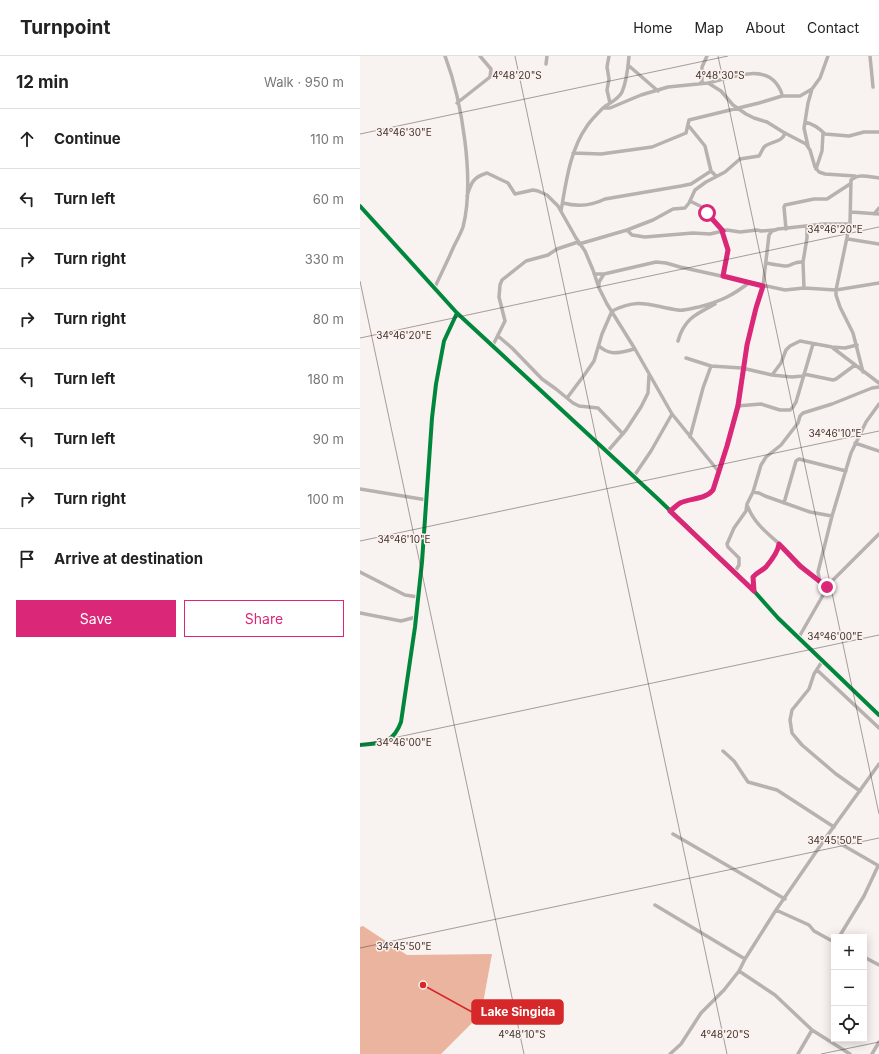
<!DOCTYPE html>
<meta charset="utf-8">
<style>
body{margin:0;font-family:Inter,sans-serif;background:#f2f2f2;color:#222}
.controls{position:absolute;right:12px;bottom:12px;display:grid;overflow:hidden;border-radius:0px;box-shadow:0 2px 10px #0003}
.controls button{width:36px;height:36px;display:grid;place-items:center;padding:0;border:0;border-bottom:1px solid #e0e0e0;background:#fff;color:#222;font:20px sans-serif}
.stop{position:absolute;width:12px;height:12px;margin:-9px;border:3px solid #db2777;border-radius:50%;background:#fff}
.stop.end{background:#db2777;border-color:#fff;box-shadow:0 1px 4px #0008}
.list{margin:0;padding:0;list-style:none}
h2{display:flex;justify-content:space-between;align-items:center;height:52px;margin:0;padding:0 16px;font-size:17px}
h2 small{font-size:13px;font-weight:400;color:#767676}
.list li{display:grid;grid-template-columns:26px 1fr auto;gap:12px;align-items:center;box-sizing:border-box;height:60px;padding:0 16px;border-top:1px solid #e0e0e0}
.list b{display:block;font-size:15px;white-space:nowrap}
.list em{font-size:13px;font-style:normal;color:#767676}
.actions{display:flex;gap:8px;padding:12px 16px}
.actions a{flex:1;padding:9px 0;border:1px solid #db2777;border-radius:0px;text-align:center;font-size:14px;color:#db2777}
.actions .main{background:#db2777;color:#fff}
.icon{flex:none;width:22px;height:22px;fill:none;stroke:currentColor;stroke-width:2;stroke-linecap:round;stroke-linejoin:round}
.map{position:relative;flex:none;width:519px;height:998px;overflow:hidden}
header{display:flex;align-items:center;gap:24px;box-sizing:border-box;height:56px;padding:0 20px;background:#fff;border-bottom:1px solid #e0e0e0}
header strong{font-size:19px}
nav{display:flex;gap:22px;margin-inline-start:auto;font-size:14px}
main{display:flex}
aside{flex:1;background:#fff}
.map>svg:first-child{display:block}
</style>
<header>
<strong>Turnpoint</strong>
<nav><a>Home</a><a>Map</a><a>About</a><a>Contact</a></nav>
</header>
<main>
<aside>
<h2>12 min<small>Walk · 950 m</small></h2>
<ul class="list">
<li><svg class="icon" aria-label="ahead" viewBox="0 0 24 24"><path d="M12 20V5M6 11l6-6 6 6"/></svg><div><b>Continue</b></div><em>110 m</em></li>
<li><svg class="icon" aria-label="left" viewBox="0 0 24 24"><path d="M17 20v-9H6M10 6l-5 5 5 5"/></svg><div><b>Turn left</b></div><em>60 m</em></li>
<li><svg class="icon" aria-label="right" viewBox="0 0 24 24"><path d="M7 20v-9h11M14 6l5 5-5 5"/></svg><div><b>Turn right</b></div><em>330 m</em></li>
<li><svg class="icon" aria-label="right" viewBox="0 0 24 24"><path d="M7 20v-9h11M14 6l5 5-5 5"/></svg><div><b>Turn right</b></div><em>80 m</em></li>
<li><svg class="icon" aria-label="left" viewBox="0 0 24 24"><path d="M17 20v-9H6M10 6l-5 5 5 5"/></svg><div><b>Turn left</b></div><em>180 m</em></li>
<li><svg class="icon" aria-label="left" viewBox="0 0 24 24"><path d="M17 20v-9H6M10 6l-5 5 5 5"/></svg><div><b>Turn left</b></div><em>90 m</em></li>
<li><svg class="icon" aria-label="right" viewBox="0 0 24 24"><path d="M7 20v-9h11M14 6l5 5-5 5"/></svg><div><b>Turn right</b></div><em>100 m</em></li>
<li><svg class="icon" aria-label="arrive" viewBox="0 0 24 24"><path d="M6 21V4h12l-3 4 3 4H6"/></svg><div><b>Arrive at destination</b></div></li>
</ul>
<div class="actions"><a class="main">Save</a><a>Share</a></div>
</aside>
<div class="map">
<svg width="519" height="998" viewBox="0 0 519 998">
<rect width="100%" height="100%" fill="#f8f2f0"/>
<path fill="#ebb49e" d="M 3,870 L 47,899 L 132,898 L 121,958 L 81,998 L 0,998 L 0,871 Z"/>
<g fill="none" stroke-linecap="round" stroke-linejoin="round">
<path stroke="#b7b1af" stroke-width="3.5" d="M 249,0 L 247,11 L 249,23 L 247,34 L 250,47
M 510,0 L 513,31
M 186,8 L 187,0
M 268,9 L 298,35
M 348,27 C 367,23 401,8 416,27 C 419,31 422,35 422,40
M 339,28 L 342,26 L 342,11 L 347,0
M 97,47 L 130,21 L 131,13 L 120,0
M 243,52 L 250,52 L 281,39 L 308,31 L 348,27 L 361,35 L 373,49 L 386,58 L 394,62 L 407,66 L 423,76 L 446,88 L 450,94 L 455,111 L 459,116 L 465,118 L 495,120
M 445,66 C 454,68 459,72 465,78 L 489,80 L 504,76 L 519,76
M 328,69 L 345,90 L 351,115 L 356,120
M 448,90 L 444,72 L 448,47 L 452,33 L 460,22 L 468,0
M 213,97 L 241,98 L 292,91 L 326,77 L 329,64 L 399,47 L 422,40 L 440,40 L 452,33
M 456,113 L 462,95 L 463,77
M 107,140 C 111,127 113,121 127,117 L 148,127 L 155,138 L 173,134 L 178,135 L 187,139 L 198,150 L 216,182 L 225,195 L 233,214 L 239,232 L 247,248 L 275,293 L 312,358 L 359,416
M 330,145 L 342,151 L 349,161 L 363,175
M 203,147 C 218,151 231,150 245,143 L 321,130 L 331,128 L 351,115
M 201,155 C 206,126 210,94 227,70 C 231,64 238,57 243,52 C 249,47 258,44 262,36 C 267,25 268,12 269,0
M 491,156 L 519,158
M 514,158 L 519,152
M 426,173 L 424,151 L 425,149 L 454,143 L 467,143 L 490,128
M 267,174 L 272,179 L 285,181 L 333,177 L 350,178 L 367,174 L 380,176 L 397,174 L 401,175 L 414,174
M 362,175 L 368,195 L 363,220
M 488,183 L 519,188
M 219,188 L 267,174 L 293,164 L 313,153 L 325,152 L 329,147 L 335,134 L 346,126 L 365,116 L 380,103 L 399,100 C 401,97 402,94 404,91 C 411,85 422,87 425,77
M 406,207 C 413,208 420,210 427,210 C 434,209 434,205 443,206
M 234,218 L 244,218 L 296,206 L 306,207 L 320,211 L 425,234 L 444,232 L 476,234 L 519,227
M 239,229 L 239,226 L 244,218
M 75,231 C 81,218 88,204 94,190 C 97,184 101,177 103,171 C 115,124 102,45 85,0
M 444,232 L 443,206 L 447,182 L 447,170
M 138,280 L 152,292 L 182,323 L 196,333 L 213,347 L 219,350 L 238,352 L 263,378
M 318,285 C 324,263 336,258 355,248
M 239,290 C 251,301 261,296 275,293
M 132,291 L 145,265 L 139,241 L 140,229 L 142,224 L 166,205 L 188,199 L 197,193 L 218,186
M 473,292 L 519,327
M 326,302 L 351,310
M 503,316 L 493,277 L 480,251 L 476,239 L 476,234 L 490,167 L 491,124 C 499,117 509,121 519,122
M 444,318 L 473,324 L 476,323 L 495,309
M 412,319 L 432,321 L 443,320
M 207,342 L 225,318 L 234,305 L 242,278 L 252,255 C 280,241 290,250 318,254 C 324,255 332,252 339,251 C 361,245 372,240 390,226
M 377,350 L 401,348 L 420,354 L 430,354 L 433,351 L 436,346 L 453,288
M 330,381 L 343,332 L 351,310 L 382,312 L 412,319 L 421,307 L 426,294 L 430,290 L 440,285 L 472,291 L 485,292 L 497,289
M 495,387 L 519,395
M 247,396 L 266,374 L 281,351 L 288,337 L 289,319
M 274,420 L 291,395 L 312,358
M 0,433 L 67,444
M 393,436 L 399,437 L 405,440 L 450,456 L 472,460
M 424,447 L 436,405 L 439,403 L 486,415
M 388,451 C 395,470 413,481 427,495 C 437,506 447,516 459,525
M 310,455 C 313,453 317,449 321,447 C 332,441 349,444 355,429 L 367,390 L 377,350 L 387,289 L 394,258 L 403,230 L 409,179 L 412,175 L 418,173 L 464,168 L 490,168 L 490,167
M 0,516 L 45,539 L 58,541
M 374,517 L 379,509 L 379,502 L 368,491 L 367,488 L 374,472 L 386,455 L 387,448 L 393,436 L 401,409 L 406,401 L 421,389 L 438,367 L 440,360 L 443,357 L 472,348 L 512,332 L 519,331
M 467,531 L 460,526 L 458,516 L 472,460 L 491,397 L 506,366 L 519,348
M 394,535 L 393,521 L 406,510 L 418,494 L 419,488
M 0,557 L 41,565 L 56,561
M 439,581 L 470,527 L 519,478
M 463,604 L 454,618 L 449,633 L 432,654 L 430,664 L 432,677 L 436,682 L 442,689 L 476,718 L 500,735
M 457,614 L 519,672
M 0,689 C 21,687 33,688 41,666 L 55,571 L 62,506 L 72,362 L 76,328 L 84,285 L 97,257
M 363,695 L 374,705 L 388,726 L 417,734 L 474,771
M 313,778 L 425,843
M 467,780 L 519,810
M 295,849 L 385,903
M 416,854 L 449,869 L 454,875 L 474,886
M 479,881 L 504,840 L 518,810
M 504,901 L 519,909
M 379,915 L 415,939 L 452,974 L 490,998
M 310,998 L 321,988 L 341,957 L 364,934 L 379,915 L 385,903 L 416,854 L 467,780 L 519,708
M 438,998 L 452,974
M 512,998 L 519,986"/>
<path stroke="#b6b1af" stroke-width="5" d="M 0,150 L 97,257 L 297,442 L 394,535 L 418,562 L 519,659"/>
<g stroke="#fcf1ed" stroke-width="6">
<path id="cycleway" d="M 0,150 L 97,257 L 297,442 L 394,535 L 418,562 L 519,659
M 0,689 C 21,687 33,688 41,666 L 55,571 L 62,506 L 72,362 L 76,328 L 84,285 L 97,257"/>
</g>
<use href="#cycleway" stroke="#00873e" stroke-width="4"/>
</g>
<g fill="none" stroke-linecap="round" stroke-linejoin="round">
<path stroke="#db2777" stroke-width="5" d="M 347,157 L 363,175 L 362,175 L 368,194 L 363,220 L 403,230 L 396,252 L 387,289 L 378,350 L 367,390 L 353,434 C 345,444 330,442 320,447 C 317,449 313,453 310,455 L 394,535 L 393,521 C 397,516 402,515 406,511 C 411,505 418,496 419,488 L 440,510 L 467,531"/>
</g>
<path fill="none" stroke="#3f3531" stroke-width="1" stroke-opacity="0.45" d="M 155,0 L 367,998M 358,0 L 519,758M 0,78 L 368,0M 0,225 L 164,998M 0,282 L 519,171M 0,485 L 519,375M 0,689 L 519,579M 0,892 L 519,782M 461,998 L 519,986"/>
<g font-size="10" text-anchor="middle" fill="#3f3531" stroke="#fcf1ed" stroke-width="3" stroke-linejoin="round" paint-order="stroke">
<text x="157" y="23">4°48'20"S</text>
<text x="360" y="23">4°48'30"S</text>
<text x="44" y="80">34°46'30"E</text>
<text x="475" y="177">34°46'20"E</text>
<text x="44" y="283">34°46'20"E</text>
<text x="475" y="381">34°46'10"E</text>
<text x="44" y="487">34°46'10"E</text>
<text x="475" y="584">34°46'00"E</text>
<text x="44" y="690">34°46'00"E</text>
<text x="475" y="788">34°45'50"E</text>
<text x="44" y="894">34°45'50"E</text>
<text x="162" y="982">4°48'10"S</text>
<text x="365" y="982">4°48'20"S</text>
</g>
<path fill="none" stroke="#d62828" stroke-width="1.5" d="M63 929L112 956"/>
<circle fill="#d62828" stroke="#fcf1ed" stroke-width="1.5" cx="63" cy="929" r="4"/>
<rect fill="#d62828" stroke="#d62828" stroke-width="1.5" x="112" y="944" width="91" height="24" rx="4"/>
<g font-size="12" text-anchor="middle" font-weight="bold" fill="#fff">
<text x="158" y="960">Lake Singida</text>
</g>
</svg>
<div class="controls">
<button>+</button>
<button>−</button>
<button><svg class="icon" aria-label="locate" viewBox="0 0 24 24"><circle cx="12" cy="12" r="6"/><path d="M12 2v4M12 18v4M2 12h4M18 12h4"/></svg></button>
</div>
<div class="stop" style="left:347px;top:157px"></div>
<div class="stop end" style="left:467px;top:531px"></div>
</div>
</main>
